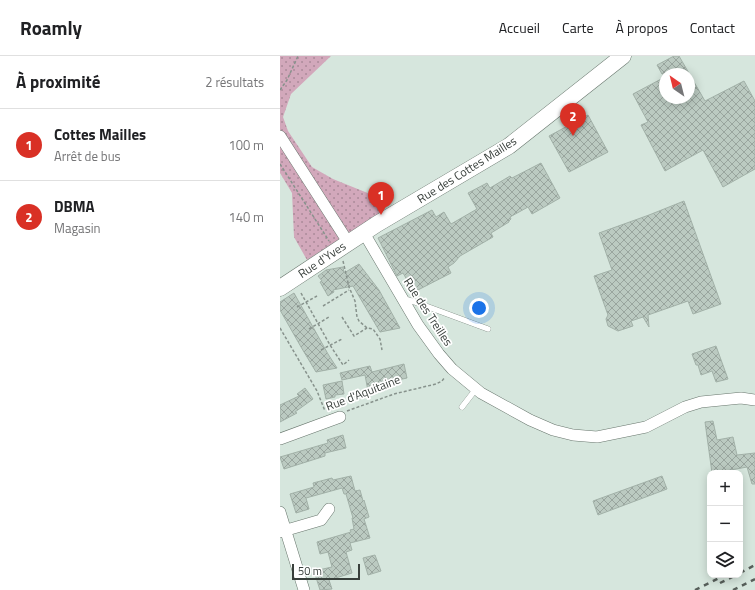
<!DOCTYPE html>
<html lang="fr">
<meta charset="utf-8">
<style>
body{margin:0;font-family:"Titillium Web",sans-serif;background:#f2f2f2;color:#202124}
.controls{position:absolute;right:12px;bottom:12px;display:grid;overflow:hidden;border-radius:8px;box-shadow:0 2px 10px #0003}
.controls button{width:36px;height:36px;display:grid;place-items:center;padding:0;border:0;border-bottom:1px solid #e0e0e0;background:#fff;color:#202124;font:20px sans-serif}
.compass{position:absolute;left:379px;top:12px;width:36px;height:36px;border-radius:50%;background:#fff;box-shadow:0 2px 10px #0003;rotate:325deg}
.scale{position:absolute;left:12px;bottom:10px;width:68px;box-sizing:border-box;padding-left:4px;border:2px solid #383f3b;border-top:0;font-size:11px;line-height:14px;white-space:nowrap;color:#383f3b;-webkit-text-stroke:3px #fff;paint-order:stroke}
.you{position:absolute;left:199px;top:252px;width:14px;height:14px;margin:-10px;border:3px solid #fff;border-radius:50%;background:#1a73e8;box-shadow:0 0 0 6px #1a73e833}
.badge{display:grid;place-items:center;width:26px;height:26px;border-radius:50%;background:#d93025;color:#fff;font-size:13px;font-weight:700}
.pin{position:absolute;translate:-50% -33px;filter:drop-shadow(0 1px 2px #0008)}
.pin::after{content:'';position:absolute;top:21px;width:14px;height:12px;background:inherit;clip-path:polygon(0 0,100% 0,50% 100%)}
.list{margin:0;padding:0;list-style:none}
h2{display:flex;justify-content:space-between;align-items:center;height:52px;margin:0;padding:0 16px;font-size:17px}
h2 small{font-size:13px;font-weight:400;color:#757577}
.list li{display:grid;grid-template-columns:26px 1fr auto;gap:12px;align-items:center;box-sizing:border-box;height:72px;padding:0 16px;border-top:1px solid #e0e0e0}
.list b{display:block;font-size:15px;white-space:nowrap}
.list p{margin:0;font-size:13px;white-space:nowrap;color:#757577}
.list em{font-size:13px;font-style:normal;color:#757577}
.icon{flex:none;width:22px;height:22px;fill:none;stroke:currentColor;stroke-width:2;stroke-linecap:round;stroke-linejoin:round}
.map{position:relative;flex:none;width:475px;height:534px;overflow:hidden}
header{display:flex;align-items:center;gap:24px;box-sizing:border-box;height:56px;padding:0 20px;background:#fff;border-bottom:1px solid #e0e0e0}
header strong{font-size:19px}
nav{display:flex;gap:22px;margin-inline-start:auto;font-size:14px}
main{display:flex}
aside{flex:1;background:#fff}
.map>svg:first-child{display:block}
</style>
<header>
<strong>Roamly</strong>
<nav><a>Accueil</a><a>Carte</a><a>À propos</a><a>Contact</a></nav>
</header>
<main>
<aside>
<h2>À proximité<small>2 résultats</small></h2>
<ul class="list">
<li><span class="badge">1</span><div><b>Cottes Mailles</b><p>Arrêt de bus</p></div><em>100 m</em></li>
<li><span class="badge">2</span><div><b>DBMA</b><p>Magasin</p></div><em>140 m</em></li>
</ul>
</aside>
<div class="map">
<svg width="475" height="534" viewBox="0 0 475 534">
<defs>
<pattern id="grass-dots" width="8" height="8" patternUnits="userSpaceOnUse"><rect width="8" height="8" fill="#d2a8bb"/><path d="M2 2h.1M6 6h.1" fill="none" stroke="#ab8a99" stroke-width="1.8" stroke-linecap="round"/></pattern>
<pattern id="building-cross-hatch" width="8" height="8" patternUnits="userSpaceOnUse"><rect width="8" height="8" fill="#bbcac1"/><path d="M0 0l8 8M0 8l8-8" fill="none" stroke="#99a59e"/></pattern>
</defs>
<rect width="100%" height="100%" fill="#d6e6dd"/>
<path fill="url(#grass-dots)" d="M 0,0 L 51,0 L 11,38 L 3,61 L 8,75 L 32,111 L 53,123 L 95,140 L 103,156 L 27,204 L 14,181 L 12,137 L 0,117 Z"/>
<path fill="url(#building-cross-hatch)" stroke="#a2b1a8" d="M 394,0 L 399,0 L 425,45 L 464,25 L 475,45 L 475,113 L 443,131 L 423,94 L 385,115 L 361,69 L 368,66 L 353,38 L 385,21 L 385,42 L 409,42 L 409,18 L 382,18 L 377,9 Z
M 308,59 L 328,96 L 289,116 L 269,80 Z
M 261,107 L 280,142 L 252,158 L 248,151 L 230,161 L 231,163 L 229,165 L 229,166 L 211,177 L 213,181 L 180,200 L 174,207 L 168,211 L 171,217 L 134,236 L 123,217 L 117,220 L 98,182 L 152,154 L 156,161 L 164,156 L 171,168 L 197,153 L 188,137 L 207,127 L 210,132 L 230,120 L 232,122 Z
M 404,145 L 441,248 L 413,258 L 408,245 L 368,259 L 369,271 L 363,261 L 351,265 L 353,270 L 338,275 L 328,270 L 326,263 L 328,259 L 314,220 L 332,214 L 319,177 L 369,159 Z
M 79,208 L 99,234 L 120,272 L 100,276 L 73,230 L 53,234 L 54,236 L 48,240 L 40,226 L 42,225 L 38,220 L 46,214 L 63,211 L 64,217 Z
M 14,237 L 48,298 L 57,312 L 36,316 L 21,291 L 0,254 L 0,246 Z
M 436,290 L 448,323 L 436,326 L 432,315 L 421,319 L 418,309 L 416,309 L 412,298 Z
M 124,308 L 127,322 L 100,328 L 101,332 L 88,335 L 85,319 L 62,324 L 60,317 L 90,310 L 92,316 Z
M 62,325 L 64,338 L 55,339 L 55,341 L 46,343 L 43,329 Z
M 25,332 L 33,343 L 15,356 L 17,357 L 0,366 L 0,349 L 19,340 L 17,338 Z
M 433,365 L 437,384 L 453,381 L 457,399 L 475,397 L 475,428 L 472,428 L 467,411 L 440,416 L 440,417 L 432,417 L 425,366 Z
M 63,379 L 66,392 L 45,397 L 45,400 L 4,413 L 0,401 L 48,387 L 47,384 Z
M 71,420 L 75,435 L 80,434 L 83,445 L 84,444 L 89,461 L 84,463 L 90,482 L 70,487 L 72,494 L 66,496 L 72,517 L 49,524 L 52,533 L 40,534 L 34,515 L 52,511 L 48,496 L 40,498 L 37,486 L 71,476 L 70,474 L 74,473 L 72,462 L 73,462 L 66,438 L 64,438 L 62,432 L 26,442 L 29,453 L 16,457 L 10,438 L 34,431 L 33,427 L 52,422 L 53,424 Z
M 382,420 L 387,433 L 318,459 L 313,445 Z
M 95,499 L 101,515 L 88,519 L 83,502 Z"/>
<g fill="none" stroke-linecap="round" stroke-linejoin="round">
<g stroke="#68766d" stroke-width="6">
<path id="lane" d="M 124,243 L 135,246 L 208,273
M 182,351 L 196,333"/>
</g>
<g stroke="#68766d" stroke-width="12">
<path id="street" d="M 0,80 L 68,186
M 84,177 L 138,269 L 159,298 L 172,313 L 201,337 L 250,364 L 273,374 L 293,379 L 317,381 L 366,371 L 405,351 L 421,346 L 461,342 L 475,344
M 0,383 L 60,361
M 0,456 L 24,534
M 0,476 L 41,464 L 49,453"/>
</g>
<g stroke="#68766d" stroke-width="17">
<path id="secondary" d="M 0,232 L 97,168 L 229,90 L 343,0"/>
</g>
<path stroke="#87928c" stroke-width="1.5" stroke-dasharray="3 2" stroke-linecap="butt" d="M 0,34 L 7,24 L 18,0
M 0,108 L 49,185
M 63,205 L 69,231 L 75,245 L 77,261 L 79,265 L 87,272 L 93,273 L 100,283 L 102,294
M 21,237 L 50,289 L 63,309 L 69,304
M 43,250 L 69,234
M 17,251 L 37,240
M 62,261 L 74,280 L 87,272
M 0,272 L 37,335 L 45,355
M 29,273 L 49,261
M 41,294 L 62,283
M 67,355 L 114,338 L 156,328 L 162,325 L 165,321"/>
<use href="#lane" stroke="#fff" stroke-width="5.5"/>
<use href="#street" stroke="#fff" stroke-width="11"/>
<use href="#secondary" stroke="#fff" stroke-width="16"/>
<path stroke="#575f5a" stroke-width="2.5" stroke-dasharray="5 5" stroke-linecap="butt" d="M 460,517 L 475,509
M 440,527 L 456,519
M 415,534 L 445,519
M 453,534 L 475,523"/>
</g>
<g text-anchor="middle" stroke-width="3.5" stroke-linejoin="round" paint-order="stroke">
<g font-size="12" fill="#383f3b" stroke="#fff">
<text transform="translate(187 114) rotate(-32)" y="4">Rue des Cottes Mailles</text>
<text transform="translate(42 204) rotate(-34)" y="4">Rue d'Yves</text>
<text transform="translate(148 256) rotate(57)" y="4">Rue des Treilles</text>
<text transform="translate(83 337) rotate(-21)" y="4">Rue d'Aquitaine</text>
</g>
</g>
</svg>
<div class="controls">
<button>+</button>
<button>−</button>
<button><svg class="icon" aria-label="layers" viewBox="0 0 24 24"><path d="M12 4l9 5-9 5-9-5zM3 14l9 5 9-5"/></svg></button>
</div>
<svg class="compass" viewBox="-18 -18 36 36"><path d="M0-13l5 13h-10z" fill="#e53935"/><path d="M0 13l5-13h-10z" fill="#757577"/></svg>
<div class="scale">50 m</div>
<div class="you"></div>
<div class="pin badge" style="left:101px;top:159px">1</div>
<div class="pin badge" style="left:293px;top:80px">2</div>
</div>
</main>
